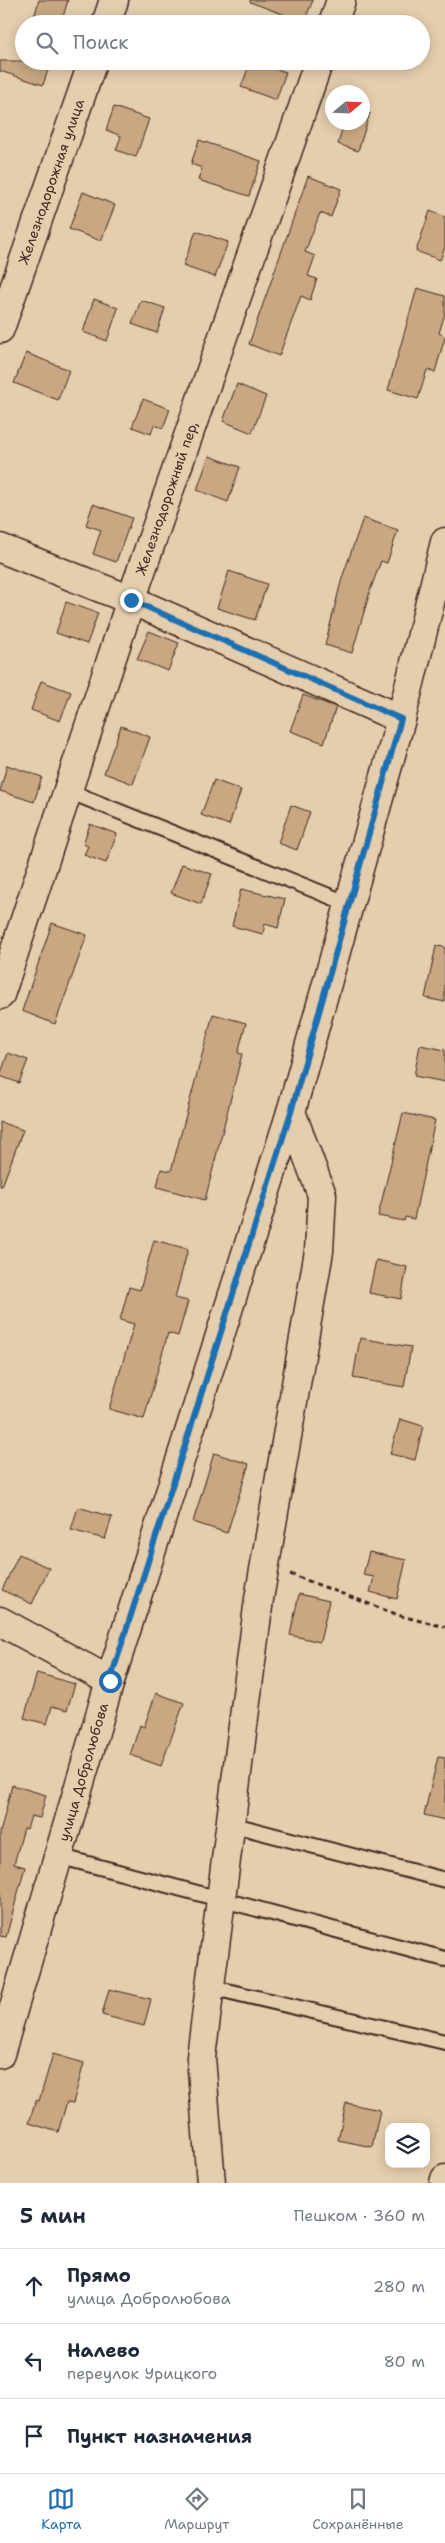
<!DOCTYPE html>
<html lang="ru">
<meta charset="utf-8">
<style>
body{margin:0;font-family:"Shantell Sans",sans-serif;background:#f6f6f7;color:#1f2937}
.controls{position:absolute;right:15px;bottom:15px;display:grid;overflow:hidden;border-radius:10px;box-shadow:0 2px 12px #0003}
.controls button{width:45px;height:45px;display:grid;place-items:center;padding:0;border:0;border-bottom:1px solid #e0e1e3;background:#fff;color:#1f2937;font:25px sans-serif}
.compass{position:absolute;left:325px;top:85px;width:45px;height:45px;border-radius:50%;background:#fff;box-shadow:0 2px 12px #0003;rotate:71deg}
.stop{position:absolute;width:15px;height:15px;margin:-11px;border:4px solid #1f6fb2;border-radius:50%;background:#fff}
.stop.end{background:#1f6fb2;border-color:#fff;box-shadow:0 1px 5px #0008}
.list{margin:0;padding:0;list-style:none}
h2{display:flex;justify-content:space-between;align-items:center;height:65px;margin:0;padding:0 20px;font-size:21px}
h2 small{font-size:16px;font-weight:400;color:#747a83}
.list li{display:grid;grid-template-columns:32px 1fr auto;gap:15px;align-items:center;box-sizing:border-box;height:75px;padding:0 20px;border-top:1px solid #e0e1e3}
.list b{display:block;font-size:19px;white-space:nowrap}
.list p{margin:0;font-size:16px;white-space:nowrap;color:#747a83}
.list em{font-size:16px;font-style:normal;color:#747a83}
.icon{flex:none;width:28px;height:28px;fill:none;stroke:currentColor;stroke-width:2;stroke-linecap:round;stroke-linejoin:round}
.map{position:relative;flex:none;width:445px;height:2183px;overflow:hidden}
.search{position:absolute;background:#fff;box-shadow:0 2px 12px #0003;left:15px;right:15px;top:15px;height:55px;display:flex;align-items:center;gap:12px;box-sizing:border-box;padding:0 18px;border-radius:28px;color:#747a83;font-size:19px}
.sheet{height:290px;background:#fff}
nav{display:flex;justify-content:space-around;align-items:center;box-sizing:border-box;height:70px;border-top:1px solid #e0e1e3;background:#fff;font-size:14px;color:#747a83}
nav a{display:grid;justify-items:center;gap:2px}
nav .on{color:#1f6fb2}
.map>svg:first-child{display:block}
</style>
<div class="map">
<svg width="445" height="2183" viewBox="0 0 445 2183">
<rect width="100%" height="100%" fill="#e5ceae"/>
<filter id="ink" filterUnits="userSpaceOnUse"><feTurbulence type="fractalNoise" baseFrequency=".02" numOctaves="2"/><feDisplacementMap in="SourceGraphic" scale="10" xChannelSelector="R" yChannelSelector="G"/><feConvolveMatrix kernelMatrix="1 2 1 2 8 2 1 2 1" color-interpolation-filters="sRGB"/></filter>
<g filter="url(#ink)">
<path fill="#c8a782" stroke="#3b2a1e" d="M 39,0 L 68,0 L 61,24 L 32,24 Z
M 250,0 L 313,0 L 304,22 L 250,2 Z
M 0,61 L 51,61 L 43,85 L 0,71 Z
M 251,61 L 286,72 L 276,100 L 241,87 Z
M 114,107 L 149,119 L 136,157 L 116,150 L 121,136 L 106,130 Z
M 362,111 L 370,113 L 358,151 L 338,144 L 344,122 L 362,122 Z
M 199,140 L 261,161 L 249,196 L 198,180 L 202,168 L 191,164 Z
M 308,176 L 341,189 L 331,217 L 320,213 L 305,252 L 315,256 L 308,276 L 317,279 L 310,300 L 301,296 L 279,356 L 249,344 Z
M 83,192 L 115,205 L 101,241 L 69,229 Z
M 430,211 L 445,217 L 445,247 L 440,260 L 416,251 Z
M 196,231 L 228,242 L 215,277 L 183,266 Z
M 417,288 L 445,296 L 445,313 L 439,333 L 445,337 L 435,372 L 427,370 L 418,399 L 388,390 Z
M 94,299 L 118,308 L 107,341 L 83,332 Z
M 141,300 L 165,308 L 157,333 L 132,324 Z
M 26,353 L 69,370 L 58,400 L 14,383 Z
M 237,384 L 266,396 L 252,433 L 223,421 Z
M 143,399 L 170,409 L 163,428 L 154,425 L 151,434 L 132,427 Z
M 209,456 L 240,467 L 228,502 L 197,490 Z
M 93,504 L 132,518 L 116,562 L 93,554 L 101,530 L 86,525 Z
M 363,518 L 398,530 L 387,563 L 381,561 L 371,588 L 352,653 L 325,645 L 342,578 Z
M 229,571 L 267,584 L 255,620 L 217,608 Z
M 66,602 L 98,613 L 87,644 L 56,633 Z
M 149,631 L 179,643 L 168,671 L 137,659 Z
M 41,681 L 71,692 L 60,721 L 31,710 Z
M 303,695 L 336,707 L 324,743 L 290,731 Z
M 121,726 L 150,737 L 133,784 L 104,773 Z
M 7,765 L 42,777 L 34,802 L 0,791 Z
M 214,780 L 241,790 L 229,825 L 201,815 Z
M 291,805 L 310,812 L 297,850 L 278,843 Z
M 90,824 L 117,834 L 106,863 L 84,855 L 88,846 L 83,844 Z
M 182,864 L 212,874 L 201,904 L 171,893 Z
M 241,889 L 285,899 L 278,928 L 265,924 L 263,934 L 232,926 Z
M 52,923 L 87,935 L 55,1024 L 22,1011 Z
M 436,946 L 445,947 L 445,1002 L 425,998 Z
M 213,1014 L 246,1023 L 238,1053 L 242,1054 L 205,1200 L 157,1187 L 161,1169 L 171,1171 Z
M 420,1045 L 445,1050 L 445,1082 L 414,1076 Z
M 8,1053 L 28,1060 L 19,1083 L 0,1076 Z
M 403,1113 L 435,1120 L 414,1219 L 405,1217 L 404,1221 L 378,1216 Z
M 0,1122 L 23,1130 L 2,1186 L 0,1186 Z
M 154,1240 L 188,1249 L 175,1298 L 188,1301 L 178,1336 L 168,1333 L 144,1419 L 109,1409 L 134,1324 L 120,1320 L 129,1287 L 140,1290 Z
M 376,1260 L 407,1267 L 401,1299 L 369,1293 Z
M 360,1338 L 411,1347 L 404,1387 L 353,1378 Z
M 400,1419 L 423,1426 L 415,1460 L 390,1454 Z
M 214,1453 L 249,1464 L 227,1533 L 193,1522 Z
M 78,1507 L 112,1517 L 105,1539 L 71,1530 Z
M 369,1552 L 406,1560 L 397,1599 L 370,1592 L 374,1577 L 363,1575 Z
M 19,1554 L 49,1568 L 32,1604 L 2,1590 Z
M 299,1594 L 329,1601 L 320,1642 L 290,1635 Z
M 37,1673 L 75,1684 L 67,1710 L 52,1706 L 47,1724 L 24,1718 Z
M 156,1693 L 184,1703 L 161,1766 L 130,1755 L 140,1725 L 144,1727 Z
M 438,1757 L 445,1758 L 445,1820 L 424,1815 Z
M 12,1785 L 46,1795 L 40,1818 L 31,1816 L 27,1829 L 24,1828 L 14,1864 L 25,1867 L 6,1937 L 0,1936 L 0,1833 Z
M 109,1989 L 151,1999 L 144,2026 L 102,2015 Z
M 53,2054 L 84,2063 L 73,2103 L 67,2102 L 58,2132 L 29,2123 L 36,2100 L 39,2101 Z
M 346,2103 L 380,2110 L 372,2147 L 338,2140 Z"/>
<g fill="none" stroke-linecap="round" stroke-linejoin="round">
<g stroke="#3b2a1e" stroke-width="18">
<path id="service" d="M 68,791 L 349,904
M 230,1824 L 445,1880
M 58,1856 L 445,1959
M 210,1987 L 445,2042"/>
</g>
<g stroke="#3b2a1e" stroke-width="31">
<g id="minor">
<path d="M 106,24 L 114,0"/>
<path d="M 333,24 L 341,0"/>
<path id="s1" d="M 0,329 L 93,61"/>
<path d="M 0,548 L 131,600 L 401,719"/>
<path id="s2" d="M 0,995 L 131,600 L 319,61"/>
<path d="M 0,1621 L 110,1681"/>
<path id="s3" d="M 0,2054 L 110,1681 L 291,1112 L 401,719 L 445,542"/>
<path d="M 211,2183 L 201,2057 L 259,1599 L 319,1251 L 322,1195 L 291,1112"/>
<path d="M 444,2183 L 445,2179"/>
</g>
</g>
<path stroke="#3b2a1e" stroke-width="3" stroke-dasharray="5 4" stroke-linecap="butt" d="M 290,1574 L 401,1616 L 445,1627"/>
<use href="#service" stroke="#e5ceae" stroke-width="14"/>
<use href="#minor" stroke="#e5ceae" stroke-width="28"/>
</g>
</g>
<g fill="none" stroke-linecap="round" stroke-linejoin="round" filter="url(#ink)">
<path stroke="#1f6fb2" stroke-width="6" d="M 110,1681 L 291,1112 L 401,719 L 131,600"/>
</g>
<g text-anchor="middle" stroke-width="4" stroke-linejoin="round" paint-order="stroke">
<g font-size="14" fill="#3b2a1e" stroke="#e5ceae">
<text dy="5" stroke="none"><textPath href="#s1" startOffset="156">Железнодорожная улица</textPath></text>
<text dy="5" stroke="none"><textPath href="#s2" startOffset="524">Железнодорожный пер,</textPath></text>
<text dy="5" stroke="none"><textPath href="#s3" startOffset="294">улица Добролюбова</textPath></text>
</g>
</g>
</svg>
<div class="controls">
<button><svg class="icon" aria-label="layers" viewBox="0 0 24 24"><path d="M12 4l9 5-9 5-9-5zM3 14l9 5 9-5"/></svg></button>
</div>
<svg class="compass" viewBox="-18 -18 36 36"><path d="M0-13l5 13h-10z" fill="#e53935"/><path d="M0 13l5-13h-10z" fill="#747a83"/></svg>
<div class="stop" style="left:110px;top:1681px"></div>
<div class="stop end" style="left:131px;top:600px"></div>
<div class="search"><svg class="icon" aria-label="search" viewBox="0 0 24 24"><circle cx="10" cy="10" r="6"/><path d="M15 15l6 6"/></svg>Поиск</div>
</div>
<section class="sheet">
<h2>5 мин<small>Пешком · 360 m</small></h2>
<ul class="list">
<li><svg class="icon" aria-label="ahead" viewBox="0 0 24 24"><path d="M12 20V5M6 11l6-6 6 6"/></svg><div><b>Прямо</b><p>улица Добролюбова</p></div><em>280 m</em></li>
<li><svg class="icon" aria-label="left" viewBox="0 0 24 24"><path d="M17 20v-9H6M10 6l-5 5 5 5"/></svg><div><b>Налево</b><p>переулок Урицкого</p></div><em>80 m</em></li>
<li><svg class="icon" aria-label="arrive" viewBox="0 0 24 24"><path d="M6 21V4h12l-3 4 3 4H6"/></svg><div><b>Пункт назначения</b></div></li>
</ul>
</section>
<nav>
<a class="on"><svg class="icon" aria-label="map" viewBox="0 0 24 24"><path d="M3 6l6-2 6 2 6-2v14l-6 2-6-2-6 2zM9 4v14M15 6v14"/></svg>Карта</a>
<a><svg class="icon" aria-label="directions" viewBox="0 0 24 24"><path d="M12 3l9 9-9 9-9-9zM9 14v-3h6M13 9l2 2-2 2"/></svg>Маршрут</a>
<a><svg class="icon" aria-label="saved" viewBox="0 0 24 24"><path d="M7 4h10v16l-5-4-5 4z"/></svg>Сохранённые</a>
</nav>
